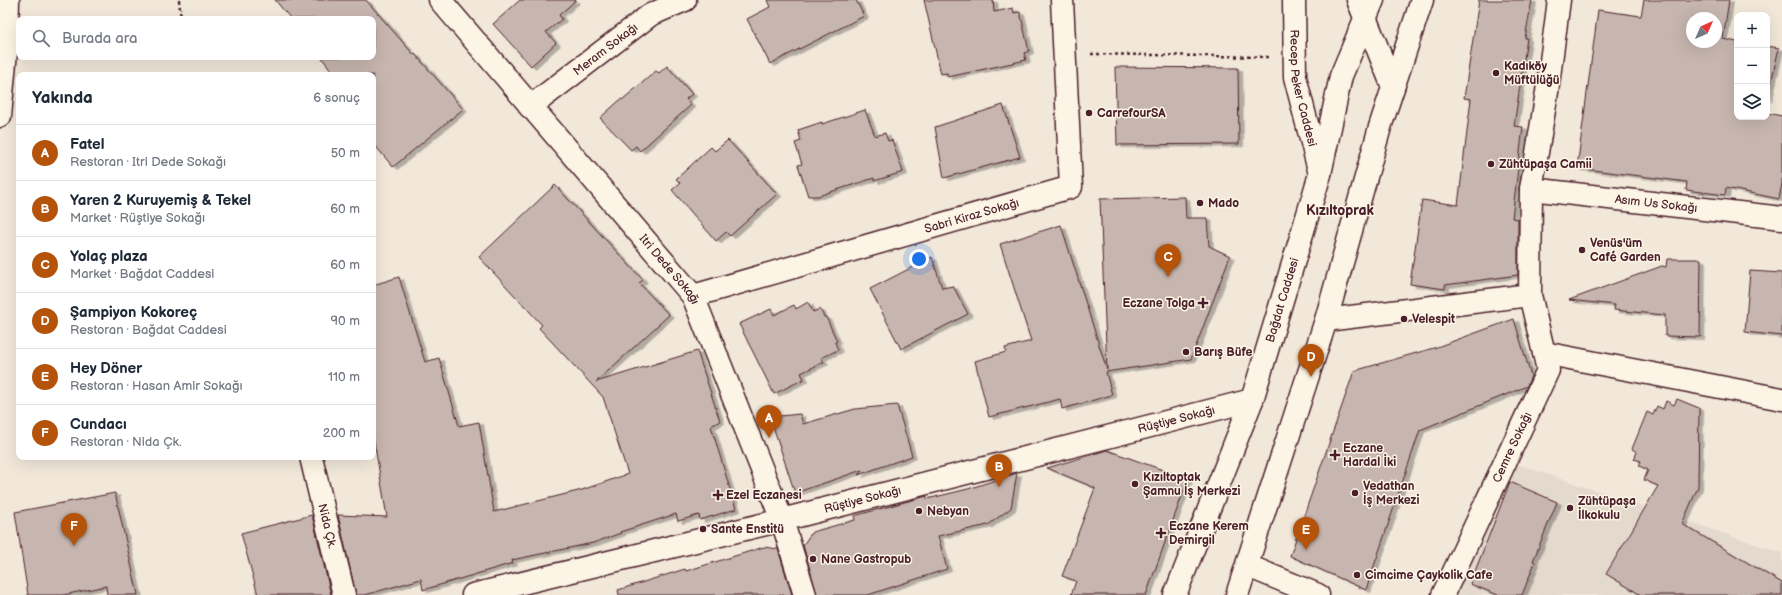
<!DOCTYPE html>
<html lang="tr">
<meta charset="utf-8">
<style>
body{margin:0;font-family:"Balsamiq Sans",sans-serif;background:#f2f2f3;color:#1f2937}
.controls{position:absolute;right:12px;top:12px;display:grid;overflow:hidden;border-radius:8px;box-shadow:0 4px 16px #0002}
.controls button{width:36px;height:36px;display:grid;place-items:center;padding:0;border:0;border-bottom:1px solid #e0e1e3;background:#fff;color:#1f2937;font:20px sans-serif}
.compass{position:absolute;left:1686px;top:12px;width:36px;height:36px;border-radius:50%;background:#fff;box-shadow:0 4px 16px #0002;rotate:45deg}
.you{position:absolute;left:919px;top:259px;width:14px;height:14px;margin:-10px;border:3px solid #fff;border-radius:50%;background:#1a73e8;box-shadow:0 0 0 6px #1a73e833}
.badge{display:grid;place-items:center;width:26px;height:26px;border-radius:50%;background:#b45309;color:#fff;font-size:13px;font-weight:700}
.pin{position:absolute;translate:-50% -33px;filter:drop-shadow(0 1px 2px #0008)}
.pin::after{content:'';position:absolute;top:21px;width:14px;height:12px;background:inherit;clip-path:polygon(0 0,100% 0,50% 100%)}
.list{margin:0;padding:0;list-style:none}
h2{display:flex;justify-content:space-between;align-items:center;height:52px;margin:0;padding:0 16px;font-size:17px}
h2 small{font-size:13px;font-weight:400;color:#747a83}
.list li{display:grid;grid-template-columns:26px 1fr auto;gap:12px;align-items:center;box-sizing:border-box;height:56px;padding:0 16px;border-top:1px solid #e0e1e3}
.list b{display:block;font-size:15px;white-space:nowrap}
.list p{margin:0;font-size:13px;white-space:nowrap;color:#747a83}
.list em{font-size:13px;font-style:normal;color:#747a83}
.icon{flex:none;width:22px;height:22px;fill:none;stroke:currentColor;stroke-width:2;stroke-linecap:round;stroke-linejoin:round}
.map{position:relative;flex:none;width:1782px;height:595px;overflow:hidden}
.search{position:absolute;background:#fff;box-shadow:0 4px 16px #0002;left:16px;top:16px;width:360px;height:44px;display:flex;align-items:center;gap:10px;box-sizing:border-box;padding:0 14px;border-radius:8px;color:#747a83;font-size:15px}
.panel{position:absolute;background:#fff;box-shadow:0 4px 16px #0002;left:16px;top:72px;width:360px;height:388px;border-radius:8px}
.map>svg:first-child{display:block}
</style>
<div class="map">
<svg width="1782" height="595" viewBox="0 0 1782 595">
<defs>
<filter id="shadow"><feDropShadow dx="4.5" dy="2.5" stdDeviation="0" flood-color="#0004"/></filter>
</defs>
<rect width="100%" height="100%" fill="#f1e8da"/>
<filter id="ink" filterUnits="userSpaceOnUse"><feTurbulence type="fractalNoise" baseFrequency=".025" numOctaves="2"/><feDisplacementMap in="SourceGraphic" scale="8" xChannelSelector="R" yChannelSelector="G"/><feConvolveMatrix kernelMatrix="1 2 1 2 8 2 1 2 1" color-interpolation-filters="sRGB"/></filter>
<g filter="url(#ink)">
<path fill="#e4d9cd" d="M 1514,463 L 1782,553 L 1782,595 L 1450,595 Z"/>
<path fill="#c7b6af" stroke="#4a1f2b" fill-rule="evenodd" filter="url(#shadow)" d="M 275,0 L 366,0 L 414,55 L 415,54 L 463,109 L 393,167 L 373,143 L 373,75 L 335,75 L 321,57 L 373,57 L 373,19 L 291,19 Z
M 520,0 L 576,0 L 559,15 L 562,19 L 546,32 L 556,43 L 531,66 L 493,24 Z
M 767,0 L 856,0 L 864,16 L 770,64 L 747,19 L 770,7 Z
M 924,0 L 993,0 L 994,12 L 1013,8 L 1014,13 L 1020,12 L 1029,51 L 1024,53 L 1026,60 L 948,77 L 947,73 L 941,74 Z
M 1479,0 L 1532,0 L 1525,38 L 1527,38 L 1514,126 L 1523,127 L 1512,218 L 1518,219 L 1518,275 L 1445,285 L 1445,289 L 1410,284 L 1422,200 L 1458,205 L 1471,99 L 1464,98 Z
M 1644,0 L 1729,0 L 1723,39 L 1737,42 L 1737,117 L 1767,117 L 1767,113 L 1782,116 L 1782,183 L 1779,199 L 1726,188 L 1725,195 L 1686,190 L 1687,182 L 1577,168 L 1598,10 L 1641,16 ZM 1692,18 L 1716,18 L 1716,42 L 1692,42 Z
M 1767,46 L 1779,48 L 1767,100 Z
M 667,66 L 692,94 L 686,99 L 691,105 L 640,151 L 636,146 L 631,150 L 600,118 L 621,99 L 622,100 L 656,71 L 659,73 Z
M 1115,67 L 1238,68 L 1239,144 L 1117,145 Z
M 1003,105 L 1020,157 L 944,178 L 935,127 Z
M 865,110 L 875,136 L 885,133 L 888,141 L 892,140 L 903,172 L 874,181 L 874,178 L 818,196 L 808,196 L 798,165 L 802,164 L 795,143 L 801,141 L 798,130 L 822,122 L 822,124 Z
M 728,140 L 777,194 L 730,236 L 726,232 L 716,241 L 672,190 L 680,183 L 676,179 L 711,147 L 715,151 Z
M 555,185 L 643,280 L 639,283 L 669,315 L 596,382 L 697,351 L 720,421 L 711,426 L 736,509 L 700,520 L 699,515 L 678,521 L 676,514 L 620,532 L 621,533 L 593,543 L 512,560 L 513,563 L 423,590 L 421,579 L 365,595 L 356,595 L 338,515 L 387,517 L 373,435 L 373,285 L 399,277 L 425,362 L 439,358 L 459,426 L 479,422 L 494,512 L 582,490 L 628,474 L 603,397 L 539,328 L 542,325 L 479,257 Z
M 1185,197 L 1186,218 L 1207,218 L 1209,246 L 1230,256 L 1191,359 L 1106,372 L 1112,395 L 1062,409 L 1060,399 L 989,417 L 975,361 L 1006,352 L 1005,348 L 1031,341 L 1000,244 L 1061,225 L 1107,370 L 1100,199 Z
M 932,257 L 942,288 L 953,286 L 968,314 L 901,349 L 870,289 Z
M 1667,259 L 1701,259 L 1700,337 L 1665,336 L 1665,315 L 1614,310 L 1615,305 L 1569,300 L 1662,266 L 1666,267 Z
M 1750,271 L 1782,273 L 1782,336 L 1745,332 Z
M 808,302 L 813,312 L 820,309 L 824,317 L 826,317 L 837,341 L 835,342 L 838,350 L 821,358 L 824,362 L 801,373 L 804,379 L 774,394 L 739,324 L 771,309 L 774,315 L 794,305 L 796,309 Z
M 1514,319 L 1531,376 L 1527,386 L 1420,430 L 1366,590 L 1290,556 L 1354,371 L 1437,347 Z
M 1677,399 L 1699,408 L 1698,487 L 1682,524 L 1782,583 L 1782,595 L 1641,595 L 1606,574 L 1658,486 L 1644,480 L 1648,470 L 1639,466 L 1641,461 L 1634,459 L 1637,452 L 1632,449 L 1647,412 L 1653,415 L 1657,406 L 1663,409 L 1666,401 L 1674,405 Z
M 897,405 L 912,456 L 858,475 L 862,470 L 795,493 L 770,417 L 800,414 L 803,424 L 855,409 Z
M 1107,450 L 1188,479 L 1146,595 L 1071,595 L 1076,581 L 1062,576 L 1095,488 L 1047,468 Z
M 1017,473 L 1011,508 L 988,525 L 938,536 L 947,569 L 868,595 L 817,595 L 803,545 L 812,532 L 855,520 L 854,516 L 927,496 L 927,499 L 968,489 Z
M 1510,482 L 1557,502 L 1533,561 L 1535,562 L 1522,595 L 1498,595 L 1470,584 Z
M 115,493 L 138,595 L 107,595 L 106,586 L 63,595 L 28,595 L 15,512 Z
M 312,515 L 331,595 L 258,595 L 241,533 Z
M 764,547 L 778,549 L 792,595 L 619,595 L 618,590 L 685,569 L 686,571 Z"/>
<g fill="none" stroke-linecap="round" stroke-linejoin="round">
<g stroke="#4a1f2b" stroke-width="25">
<g id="street">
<path id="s1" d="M 440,0 L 693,296 L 782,520 L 805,595"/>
<path id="s2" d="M 530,107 L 650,15 L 685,0"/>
<path id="s3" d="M 1531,189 L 1782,218"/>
<path id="s4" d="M 693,296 L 1071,187 L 1062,0"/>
<path d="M 1326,320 L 1530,295"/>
<path d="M 1544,353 L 1782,399"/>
<path id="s5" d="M 311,457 L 344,595"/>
<path d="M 1248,566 L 1318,595"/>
<path id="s6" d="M 473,595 L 782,520 L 1252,400"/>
<path id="s7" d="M 1443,595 L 1548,370 L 1530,295 L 1531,189 L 1547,92 L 1559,0"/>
</g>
</g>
<g stroke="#4a1f2b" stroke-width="25">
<g id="secondary">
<path id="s8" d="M 1294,0 L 1295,77 L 1320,174"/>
<path d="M 1358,0 L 1393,87"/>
<path d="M 0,116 L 7,41 L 8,0"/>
</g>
</g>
<g stroke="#4a1f2b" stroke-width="25">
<g id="primary">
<path id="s9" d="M 1175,595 L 1252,400 L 1320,174 L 1341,76 L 1373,0"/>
<path d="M 1237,595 L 1326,320 L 1380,127 L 1422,0"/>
</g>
</g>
<path stroke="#4a1f2b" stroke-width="2.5" stroke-dasharray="3 3" stroke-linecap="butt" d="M 179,0 L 181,19
M 1091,54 L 1268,57"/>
<use href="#street" stroke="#fcf5e5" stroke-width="22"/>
<use href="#secondary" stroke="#fcf5e5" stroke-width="22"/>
<use href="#primary" stroke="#fcf5e5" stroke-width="22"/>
</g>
</g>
<g fill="#4a1f2b" stroke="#fcf5e5" stroke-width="1.5">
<circle cx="1496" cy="73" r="4"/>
<circle cx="1089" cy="113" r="4"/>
<circle cx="1491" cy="164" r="4"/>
<circle cx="1200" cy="203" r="4"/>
<circle cx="1582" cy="250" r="4"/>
<path d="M1201 297h4v4h4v4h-4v4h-4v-4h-4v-4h4z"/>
<circle cx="1404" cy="319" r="4"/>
<circle cx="1186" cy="352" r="4"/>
<path d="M1333 449h4v4h4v4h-4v4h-4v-4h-4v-4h4z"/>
<circle cx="1135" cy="484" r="4"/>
<circle cx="1355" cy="493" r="4"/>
<path d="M716 489h4v4h4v4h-4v4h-4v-4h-4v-4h4z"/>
<circle cx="1570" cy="508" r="4"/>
<circle cx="919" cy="511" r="4"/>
<circle cx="703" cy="529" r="4"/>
<path d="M1159 527h4v4h4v4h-4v4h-4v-4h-4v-4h4z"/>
<circle cx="813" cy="559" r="4"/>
<circle cx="1357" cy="575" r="4"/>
</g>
<g text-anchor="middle" stroke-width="3" stroke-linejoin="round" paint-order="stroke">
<g font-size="12" fill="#4a1f2b" stroke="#fcf5e5">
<text dy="4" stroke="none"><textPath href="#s2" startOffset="95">Meram Sokağı</textPath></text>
<text dy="4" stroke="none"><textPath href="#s8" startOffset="89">Recep Peker Caddesi</textPath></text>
<text dy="4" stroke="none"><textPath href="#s3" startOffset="126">Asım Us Sokağı</textPath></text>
<text dy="4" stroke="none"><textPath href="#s4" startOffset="290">Sabri Kiraz Sokağı</textPath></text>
<text dy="4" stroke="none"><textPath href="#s1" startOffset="354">Itri Dede Sokağı</textPath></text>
<text dy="4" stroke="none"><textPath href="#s9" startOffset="314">Bağdat Caddesi</textPath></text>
<text dy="4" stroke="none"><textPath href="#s6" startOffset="725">Rüştiye Sokağı</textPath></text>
<text dy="4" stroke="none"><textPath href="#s7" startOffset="163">Cemre Sokağı</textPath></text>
<text dy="4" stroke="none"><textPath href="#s6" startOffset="401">Rüştiye Sokağı</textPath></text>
<text dy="4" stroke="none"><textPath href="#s5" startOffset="71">Nida Çk.</textPath></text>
</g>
<g font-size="12" font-weight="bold" fill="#4a1f2b" stroke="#fcf5e5" text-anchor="start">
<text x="1504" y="70">Kadıköy<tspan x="1504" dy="14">Müftülüğü</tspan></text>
<text x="1097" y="117">CarrefourSA</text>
<text x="1499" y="168">Zühtüpaşa Camii</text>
<text x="1208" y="207">Mado</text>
<text x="1590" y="247">Venüs'üm<tspan x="1590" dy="14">Café Garden</tspan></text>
<text x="1195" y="307" text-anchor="end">Eczane Tolga</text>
<text x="1412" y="323">Velespit</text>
<text x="1194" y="356">Barış Büfe</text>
<text x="1343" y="452">Eczane<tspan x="1343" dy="14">Hardal İki</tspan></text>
<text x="1143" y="481">Kızıltoptak<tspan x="1143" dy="14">Şamnu İş Merkezi</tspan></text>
<text x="1363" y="490">Vedathan<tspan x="1363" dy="14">İş Merkezi</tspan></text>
<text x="726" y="499">Ezel Eczanesi</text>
<text x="1578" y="505">Zühtüpaşa<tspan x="1578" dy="14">İlkokulu</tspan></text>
<text x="927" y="515">Nebyan</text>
<text x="1169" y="530">Eczane Kerem<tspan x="1169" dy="14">Demirgil</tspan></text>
<text x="711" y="533">Sante Enstitü</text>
<text x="821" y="563">Nane Gastropub</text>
<text x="1365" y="579">Cimcime Çaykolik Cafe</text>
</g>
<g font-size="14" font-weight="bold" fill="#4a1f2b" stroke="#fcf5e5">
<text x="1340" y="215">Kızıltoprak</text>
</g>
</g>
</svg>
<div class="controls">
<button>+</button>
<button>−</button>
<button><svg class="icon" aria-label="layers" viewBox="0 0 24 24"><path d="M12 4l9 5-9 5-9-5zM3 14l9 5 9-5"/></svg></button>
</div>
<svg class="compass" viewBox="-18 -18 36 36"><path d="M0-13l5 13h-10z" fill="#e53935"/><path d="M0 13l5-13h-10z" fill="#747a83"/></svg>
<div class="you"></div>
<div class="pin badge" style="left:769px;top:438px">A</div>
<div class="pin badge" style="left:999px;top:487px">B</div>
<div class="pin badge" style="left:1168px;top:277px">C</div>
<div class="pin badge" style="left:1311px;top:377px">D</div>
<div class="pin badge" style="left:1306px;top:550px">E</div>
<div class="pin badge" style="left:74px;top:546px">F</div>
<div class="search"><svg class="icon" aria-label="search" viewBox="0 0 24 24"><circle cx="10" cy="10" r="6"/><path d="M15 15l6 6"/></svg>Burada ara</div>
<section class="panel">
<h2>Yakında<small>6 sonuç</small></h2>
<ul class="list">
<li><span class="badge">A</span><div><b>Fatel</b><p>Restoran · Itri Dede Sokağı</p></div><em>50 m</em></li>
<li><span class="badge">B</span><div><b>Yaren 2 Kuruyemiş &amp; Tekel</b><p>Market · Rüştiye Sokağı</p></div><em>60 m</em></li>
<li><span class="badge">C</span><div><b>Yolaç plaza</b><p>Market · Bağdat Caddesi</p></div><em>60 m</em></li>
<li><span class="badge">D</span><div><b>Şampiyon Kokoreç</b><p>Restoran · Bağdat Caddesi</p></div><em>90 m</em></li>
<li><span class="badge">E</span><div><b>Hey Döner</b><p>Restoran · Hasan Amir Sokağı</p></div><em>110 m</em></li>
<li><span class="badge">F</span><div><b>Cundacı</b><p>Restoran · Nida Çk.</p></div><em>200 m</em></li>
</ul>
</section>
</div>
